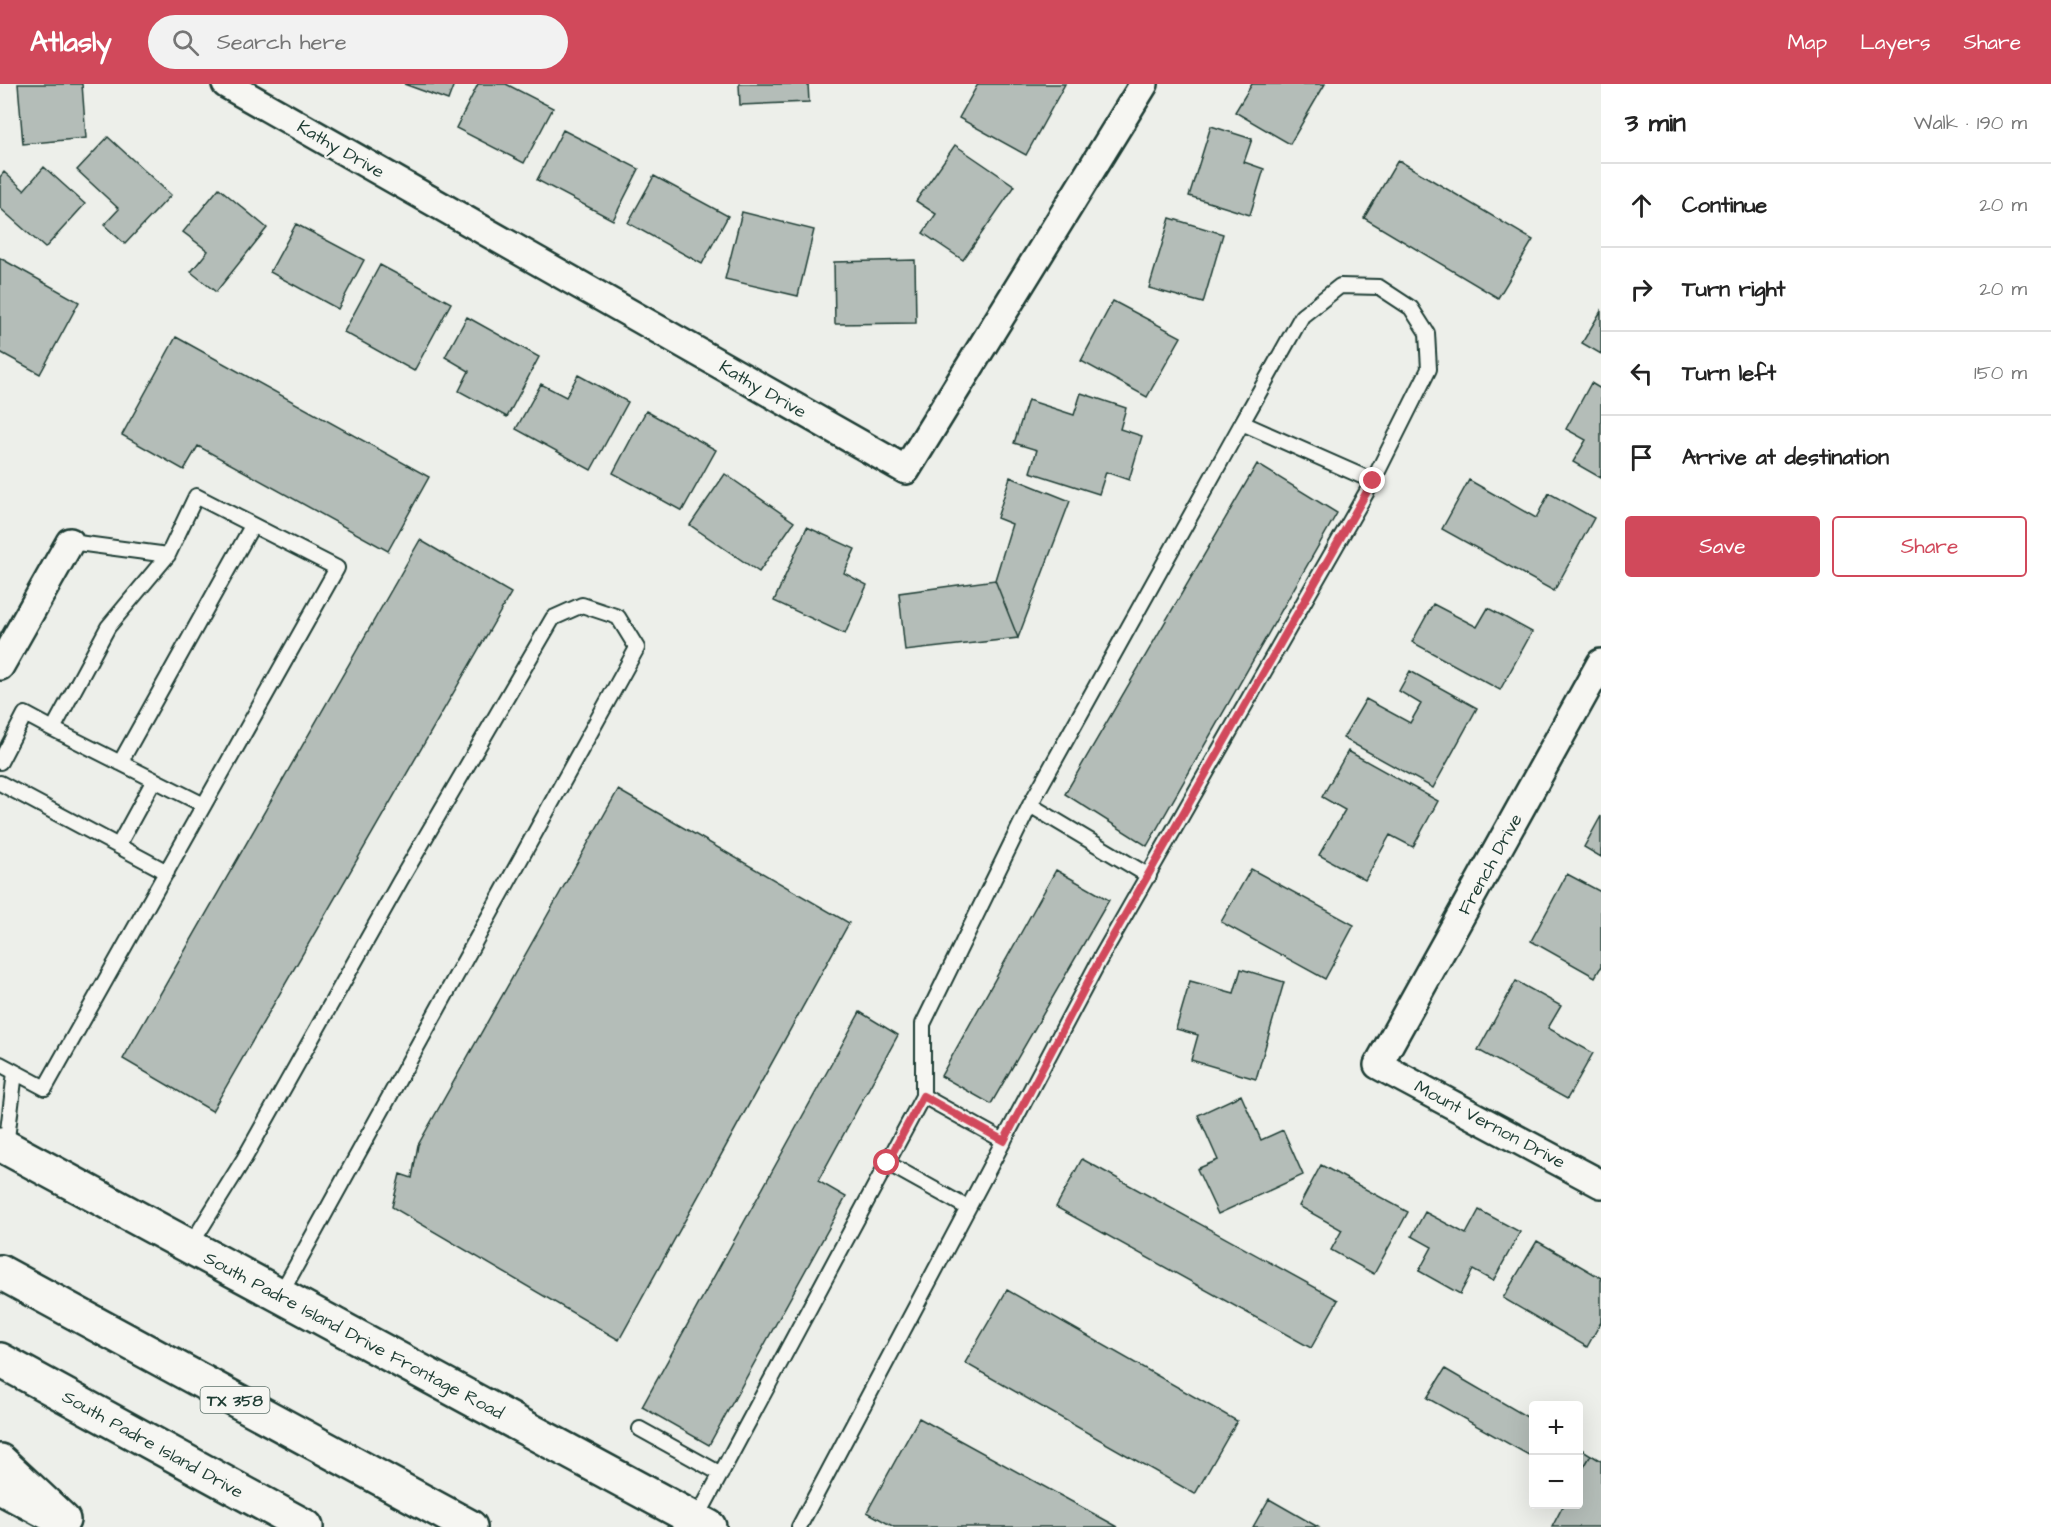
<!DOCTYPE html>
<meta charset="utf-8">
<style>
body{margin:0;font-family:"Architects Daughter",sans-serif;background:#f2f2f2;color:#222}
.controls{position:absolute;right:18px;bottom:18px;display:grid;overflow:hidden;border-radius:6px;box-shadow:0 6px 24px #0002}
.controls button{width:54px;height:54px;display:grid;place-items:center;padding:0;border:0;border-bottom:2px solid #e0e0e0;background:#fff;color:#222;font:30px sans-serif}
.stop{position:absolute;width:18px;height:18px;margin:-14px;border:4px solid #d1495b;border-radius:50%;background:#fff}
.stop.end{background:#d1495b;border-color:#fff;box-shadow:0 2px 6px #0008}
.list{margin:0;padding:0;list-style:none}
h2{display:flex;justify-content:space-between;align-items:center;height:78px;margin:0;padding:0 24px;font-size:26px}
h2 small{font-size:20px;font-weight:400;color:#767676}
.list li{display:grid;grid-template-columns:39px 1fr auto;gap:18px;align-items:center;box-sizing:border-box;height:84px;padding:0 24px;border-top:2px solid #e0e0e0}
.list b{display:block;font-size:22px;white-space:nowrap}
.list em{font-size:20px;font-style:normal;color:#767676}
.actions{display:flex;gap:12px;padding:18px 24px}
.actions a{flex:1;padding:14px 0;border:2px solid #d1495b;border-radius:6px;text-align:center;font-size:21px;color:#d1495b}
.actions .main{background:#d1495b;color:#fff}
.icon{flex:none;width:33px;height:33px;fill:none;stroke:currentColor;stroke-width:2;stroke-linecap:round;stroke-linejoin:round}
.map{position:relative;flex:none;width:1601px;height:1443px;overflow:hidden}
header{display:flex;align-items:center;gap:36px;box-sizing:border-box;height:84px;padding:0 30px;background:#d1495b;color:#fff}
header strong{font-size:28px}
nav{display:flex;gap:33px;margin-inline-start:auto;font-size:21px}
.search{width:420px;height:54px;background:#f2f2f2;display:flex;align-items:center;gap:15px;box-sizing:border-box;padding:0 21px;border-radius:33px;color:#767676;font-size:22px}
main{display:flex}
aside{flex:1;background:#fff}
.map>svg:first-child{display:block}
</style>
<header>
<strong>Atlasly</strong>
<div class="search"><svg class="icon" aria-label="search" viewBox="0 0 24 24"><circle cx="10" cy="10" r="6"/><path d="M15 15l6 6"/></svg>Search here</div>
<nav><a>Map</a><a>Layers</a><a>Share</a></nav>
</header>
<main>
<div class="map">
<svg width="1601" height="1443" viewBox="0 0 1601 1443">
<rect width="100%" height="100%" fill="#edefea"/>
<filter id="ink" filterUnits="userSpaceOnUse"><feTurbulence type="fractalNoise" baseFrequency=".0167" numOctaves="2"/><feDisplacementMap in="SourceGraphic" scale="12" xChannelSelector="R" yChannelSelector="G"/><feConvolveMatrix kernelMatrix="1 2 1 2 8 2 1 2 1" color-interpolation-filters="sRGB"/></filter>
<g filter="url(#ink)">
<path fill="#b4bdb8" stroke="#1f3d34" stroke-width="1.5" d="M 18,0 L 82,0 L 86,54 L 23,60 Z
M 404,0 L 454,0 L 448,16 Z
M 478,0 L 506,0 L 553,24 L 524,79 L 456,44 Z
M 739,0 L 808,0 L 809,18 L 740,21 Z
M 978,0 L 1065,0 L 1026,71 L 959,34 Z
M 1252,0 L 1325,0 L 1290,60 L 1235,28 Z
M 1211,42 L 1252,55 L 1244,78 L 1264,85 L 1250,131 L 1189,112 Z
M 563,46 L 639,85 L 613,136 L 537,96 Z
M 108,53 L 171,111 L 125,160 L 104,141 L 119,125 L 77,86 Z
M 955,61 L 1015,102 L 963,176 L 923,149 L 936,130 L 916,117 Z
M 1398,76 L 1533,156 L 1498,214 L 1364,134 Z
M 44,83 L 85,120 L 45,164 L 0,124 L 0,93 L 4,88 L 24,106 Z
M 654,92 L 728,132 L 702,180 L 628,139 Z
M 219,104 L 267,144 L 216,208 L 191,188 L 208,167 L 183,148 Z
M 742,128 L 814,146 L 798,212 L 725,195 Z
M 1170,134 L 1223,150 L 1203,219 L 1149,204 Z
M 296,140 L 364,176 L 338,225 L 270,188 Z
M 0,174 L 79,218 L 40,290 L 0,268 Z
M 915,176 L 916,239 L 835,240 L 834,178 Z
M 380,181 L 451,219 L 414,287 L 344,248 Z
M 1113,217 L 1181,253 L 1147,313 L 1081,277 Z
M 1601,227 L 1601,270 L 1582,259 Z
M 467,233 L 539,273 L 507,333 L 459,307 L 469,287 L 445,273 Z
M 176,253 L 429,393 L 388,467 L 198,362 L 184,386 L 122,351 Z
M 578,291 L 628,318 L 591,386 L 516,345 L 541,300 L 566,313 Z
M 1591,299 L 1601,305 L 1601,394 L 1573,378 L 1586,356 L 1566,345 Z
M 1081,309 L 1126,324 L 1120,345 L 1142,352 L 1129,396 L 1106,388 L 1099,410 L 1030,388 L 1037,366 L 1014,359 L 1028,316 L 1074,331 Z
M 646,327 L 716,366 L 682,427 L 613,389 Z
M 1257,380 L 1337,429 L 1147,762 L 1065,710 Z
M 725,390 L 794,438 L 759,488 L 690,441 Z
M 1010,393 L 1070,417 L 1018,554 L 995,496 L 1012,440 L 997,434 Z
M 1469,396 L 1536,434 L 1549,409 L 1594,434 L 1554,507 L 1442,445 Z
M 807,443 L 855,465 L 844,489 L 867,501 L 845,550 L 774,517 Z
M 420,456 L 511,509 L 212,1027 L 123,975 Z
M 995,496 L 1018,554 L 905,567 L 899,509 Z
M 1433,520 L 1477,543 L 1488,524 L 1532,548 L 1500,606 L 1412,558 Z
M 1410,587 L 1477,624 L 1433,704 L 1343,654 L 1366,615 L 1410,639 L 1421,620 L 1399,607 Z
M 1348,667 L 1438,717 L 1413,763 L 1390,751 L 1365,796 L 1319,771 L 1345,726 L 1322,713 Z
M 618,706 L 849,839 L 619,1256 L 392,1123 L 400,1090 L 412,1094 L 418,1061 Z
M 1601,732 L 1601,773 L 1584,763 Z
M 1251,785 L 1354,841 L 1325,895 L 1221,838 Z
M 1056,786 L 1109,816 L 991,1020 L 941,992 Z
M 1567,790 L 1601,808 L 1601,883 L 1595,893 L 1531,857 Z
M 1241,885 L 1284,898 L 1256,995 L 1191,976 L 1198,951 L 1176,945 L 1190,897 L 1234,909 Z
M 1516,897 L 1561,922 L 1548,944 L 1593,969 L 1567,1015 L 1478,966 Z
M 860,928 L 898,951 L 818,1097 L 846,1113 L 709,1361 L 642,1323 Z
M 1241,1011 L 1261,1056 L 1283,1046 L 1303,1091 L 1218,1130 L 1197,1085 L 1218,1076 L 1198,1031 Z
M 1082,1075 L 1338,1216 L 1311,1264 L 1056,1123 Z
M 1321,1081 L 1408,1128 L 1374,1190 L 1331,1166 L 1342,1146 L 1299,1122 Z
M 1479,1126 L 1520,1148 L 1493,1197 L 1473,1186 L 1460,1210 L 1419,1187 L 1432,1163 L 1412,1152 L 1425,1128 L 1466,1150 Z
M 1537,1157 L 1601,1194 L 1601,1238 L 1587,1263 L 1503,1214 Z
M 1007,1206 L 1237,1337 L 1195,1410 L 965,1279 Z
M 1445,1285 L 1534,1337 L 1534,1374 L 1427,1314 Z
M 919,1334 L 1118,1443 L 894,1443 L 867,1428 Z
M 1578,1363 L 1591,1371 L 1578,1393 Z
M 1591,1371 L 1601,1377 L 1601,1443 L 1552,1443 L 1564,1420 L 1578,1420 L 1578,1393 Z
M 1269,1415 L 1318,1443 L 1253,1443 Z"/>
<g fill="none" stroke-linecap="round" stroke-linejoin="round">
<g stroke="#1f3d34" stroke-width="18">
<path id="lane" d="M 1242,339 L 1302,232 L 1340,202 L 1379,203 L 1411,224 L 1427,249 L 1429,285 L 1373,397
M 70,458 L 168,471
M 0,678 L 25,630 L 53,645
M 120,679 L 252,442
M 0,699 L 167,788
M 1030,721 L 1149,792
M 118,762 L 154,696
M 0,980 L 45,1004 L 337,484 L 196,412 L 168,471 L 108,543 L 53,645 L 204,721
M 923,1012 L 1004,1057
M 6,1063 L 15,988
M 887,1079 L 968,1124
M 190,1162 L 244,1075 L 400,797 L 553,534 L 582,521 L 618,533 L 637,564 L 280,1211
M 640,1345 L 721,1390
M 696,1436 L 923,1012 L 923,940 L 1030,721 L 1242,339 L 1373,397 L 1100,875 L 799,1443"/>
</g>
<g stroke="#1f3d34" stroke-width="32">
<path id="street" d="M 226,0 L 906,386 L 1144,0
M 1601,579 L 1378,981 L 1601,1100
M 0,582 L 70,458"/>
</g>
<g stroke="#1f3d34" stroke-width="38">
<path id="secondary" d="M 0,1060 L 709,1443
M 0,1403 L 49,1429"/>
</g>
<g stroke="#1f3d34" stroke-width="38">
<path id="highway" d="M 0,1188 L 470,1443
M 0,1276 L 306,1443
M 0,1377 L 63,1436"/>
</g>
<use href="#lane" stroke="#f6f6f2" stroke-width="14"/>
<use href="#street" stroke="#f6f6f2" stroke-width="27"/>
<use href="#secondary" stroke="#f6f6f2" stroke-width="33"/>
<use href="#highway" stroke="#f6f6f2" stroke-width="33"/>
</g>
</g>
<g fill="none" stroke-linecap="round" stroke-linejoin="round" filter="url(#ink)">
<path stroke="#d1495b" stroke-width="8" d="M 887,1079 L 923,1012 L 1004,1057 L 1100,875 L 1373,397"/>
</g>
<g text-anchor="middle" stroke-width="4.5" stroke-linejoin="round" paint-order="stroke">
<rect fill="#f6f6f2" stroke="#60746d" stroke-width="1.5" x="200.5" y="1303" width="69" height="26" rx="4.5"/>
<g font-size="16" font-weight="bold" fill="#1f3d34">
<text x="235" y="1322">TX 358</text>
</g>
<g font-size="18" fill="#1f3d34" stroke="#f6f6f2">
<text transform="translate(341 65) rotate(30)" y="6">Kathy Drive</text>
<text transform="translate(763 305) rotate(30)" y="6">Kathy Drive</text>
<text transform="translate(1490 780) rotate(-61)" y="6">French Drive</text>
<text transform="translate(1490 1040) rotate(28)" y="6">Mount Vernon Drive</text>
<text transform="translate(354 1251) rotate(28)" y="6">South Padre Island Drive Frontage Road</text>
<text transform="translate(153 1360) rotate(29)" y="6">South Padre Island Drive</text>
</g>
</g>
</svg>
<div class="controls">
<button>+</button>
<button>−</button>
</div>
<div class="stop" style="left:887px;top:1079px"></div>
<div class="stop end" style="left:1373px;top:397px"></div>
</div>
<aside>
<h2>3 min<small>Walk · 190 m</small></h2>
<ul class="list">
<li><svg class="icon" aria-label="ahead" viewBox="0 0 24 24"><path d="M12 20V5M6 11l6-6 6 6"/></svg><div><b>Continue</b></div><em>20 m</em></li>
<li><svg class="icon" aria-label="right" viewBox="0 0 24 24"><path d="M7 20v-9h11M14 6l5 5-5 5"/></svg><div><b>Turn right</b></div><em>20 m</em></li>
<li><svg class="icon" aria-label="left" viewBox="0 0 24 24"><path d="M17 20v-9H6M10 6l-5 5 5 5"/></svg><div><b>Turn left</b></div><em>150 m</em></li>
<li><svg class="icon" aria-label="arrive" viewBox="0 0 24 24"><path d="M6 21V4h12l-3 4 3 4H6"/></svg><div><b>Arrive at destination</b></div></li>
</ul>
<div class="actions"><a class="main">Save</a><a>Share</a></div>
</aside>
</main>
